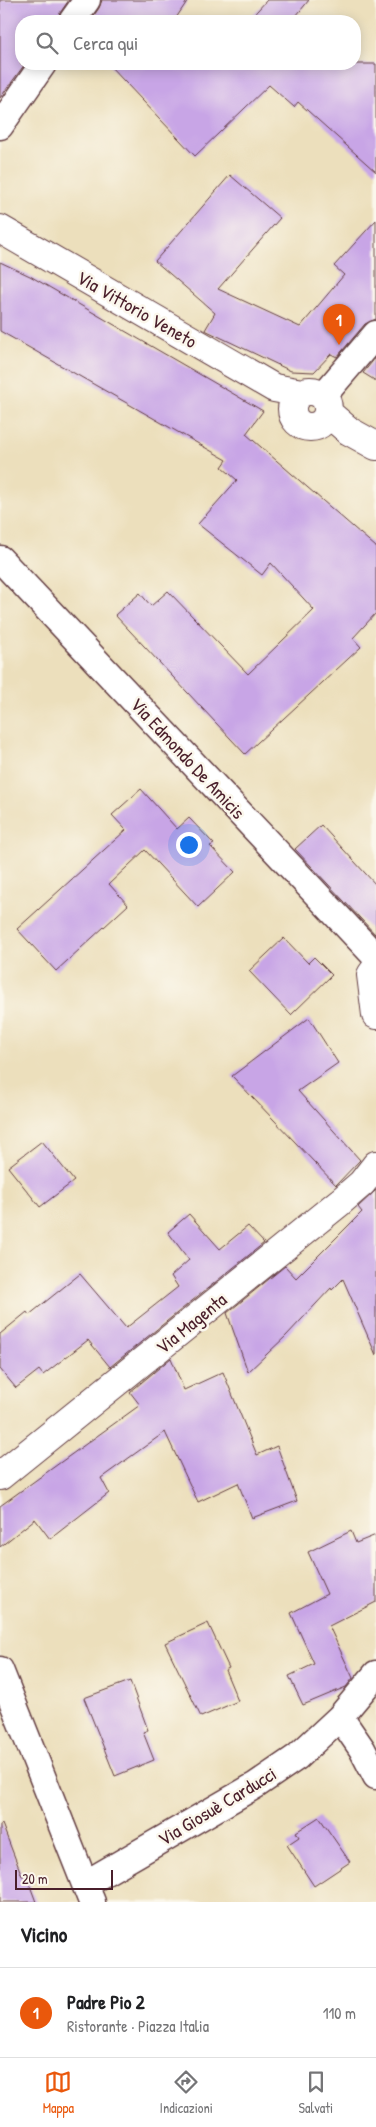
<!DOCTYPE html>
<html lang="it">
<meta charset="utf-8">
<style>
body{margin:0;font-family:"Patrick Hand",sans-serif;background:#f6f6f6;color:#202124}
.scale{position:absolute;left:15px;bottom:12px;width:98px;box-sizing:border-box;padding-left:5px;border:2px solid #4a1f2b;border-top:0;font-size:14px;line-height:18px;white-space:nowrap;color:#4a1f2b;-webkit-text-stroke:4px #fbf7ec;paint-order:stroke}
.you{position:absolute;left:188px;top:844px;width:18px;height:18px;margin:-12px;border:4px solid #fff;border-radius:50%;background:#1a73e8;box-shadow:0 0 0 8px #1a73e833}
.badge{display:grid;place-items:center;width:32px;height:32px;border-radius:50%;background:#ea580c;color:#fff;font-size:16px;font-weight:700}
.pin{position:absolute;translate:-50% -41px;filter:drop-shadow(0 1px 2px #0008)}
.pin::after{content:'';position:absolute;top:26px;width:18px;height:15px;background:inherit;clip-path:polygon(0 0,100% 0,50% 100%)}
.list{margin:0;padding:0;list-style:none}
h2{display:flex;justify-content:space-between;align-items:center;height:65px;margin:0;padding:0 20px;font-size:21px}
h2 small{font-size:16px;font-weight:400;color:#757577}
.list li{display:grid;grid-template-columns:32px 1fr auto;gap:15px;align-items:center;box-sizing:border-box;height:90px;padding:0 20px;border-top:1px solid #e0e0e0}
.list b{display:block;font-size:19px;white-space:nowrap}
.list p{margin:0;font-size:16px;white-space:nowrap;color:#757577}
.list em{font-size:16px;font-style:normal;color:#757577}
.icon{flex:none;width:28px;height:28px;fill:none;stroke:currentColor;stroke-width:2;stroke-linecap:round;stroke-linejoin:round}
.map{position:relative;flex:none;width:376px;height:1902px;overflow:hidden}
.search{position:absolute;background:#fff;box-shadow:0 2px 12px #0003;left:15px;right:15px;top:15px;height:55px;display:flex;align-items:center;gap:12px;box-sizing:border-box;padding:0 18px;border-radius:20px;color:#757577;font-size:19px}
.sheet{height:155px;background:#fff}
nav{display:flex;justify-content:space-around;align-items:center;box-sizing:border-box;height:70px;border-top:1px solid #e0e0e0;background:#fff;font-size:14px;color:#757577}
nav a{display:grid;justify-items:center;gap:2px}
nav .on{color:#ea580c}
.map>svg:first-child{display:block}
</style>
<div class="map">
<svg width="376" height="1902" viewBox="0 0 376 1902">
<rect width="100%" height="100%" fill="#fbf7ec"/>
<filter id="ink" filterUnits="userSpaceOnUse"><feTurbulence type="fractalNoise" baseFrequency=".02" numOctaves="2"/><feDisplacementMap in="SourceGraphic" scale="10" xChannelSelector="R" yChannelSelector="G"/><feConvolveMatrix kernelMatrix="1 2 1 2 8 2 1 2 1" color-interpolation-filters="sRGB"/></filter>
<filter id="wash" filterUnits="userSpaceOnUse"><feTurbulence type="fractalNoise" baseFrequency=".0096" numOctaves="4" result="noise"/><feDisplacementMap in="SourceGraphic" scale="20" xChannelSelector="R" yChannelSelector="G"/><feGaussianBlur stdDeviation="1.12" result="paint"/><feColorMatrix in="noise" values="0 0 0 0 0 0 0 0 0 0 0 0 0 0 0 0 0 1.4 0 .05"/><feComposite in="paint" operator="in"/></filter>
<g filter="url(#wash)">
<rect width="100%" height="100%" fill="#ecdfbc"/>
<g id="blocks">
<path fill="#c8a5e6" d="M 0,0 L 69,0 L 60,13 L 57,21 L 21,21 L 21,64 L 25,64 L 0,98 Z
M 102,0 L 188,0 L 174,21 L 90,21 L 99,8 Z
M 267,0 L 309,0 L 292,21 L 248,21 Z
M 108,64 L 376,64 L 376,172 L 298,102 L 294,107 L 269,85 L 195,156 Z
M 230,175 L 280,218 L 218,289 L 300,327 L 344,275 L 334,266 L 376,220 L 376,319 L 365,324 L 337,357 L 331,354 L 314,372 L 291,371 L 205,330 L 215,313 L 155,261 Z
M 0,262 L 30,276 L 263,411 L 246,434 L 376,547 L 376,613 L 353,638 L 361,647 L 245,754 L 115,615 L 140,593 L 151,606 L 168,591 L 248,674 L 314,610 L 271,563 L 262,575 L 198,524 L 237,480 L 222,467 L 227,460 L 0,331 Z
M 376,357 L 376,381 L 363,373 Z
M 141,789 L 177,829 L 189,818 L 214,844 L 210,846 L 235,872 L 198,907 L 145,850 L 109,884 L 128,905 L 56,971 L 17,929 L 126,830 L 112,815 Z
M 321,825 L 376,885 L 376,935 L 295,849 Z
M 284,938 L 308,963 L 314,957 L 332,975 L 291,1015 L 249,971 Z
M 309,1018 L 338,1063 L 298,1091 L 360,1160 L 336,1185 L 232,1076 Z
M 42,1141 L 74,1181 L 40,1207 L 8,1167 Z
M 376,1190 L 376,1355 L 343,1279 L 332,1290 L 331,1288 L 286,1336 L 248,1372 L 227,1313 L 285,1266 L 296,1278 L 362,1212 L 358,1207 Z
M 189,1214 L 220,1249 L 248,1226 L 264,1243 L 110,1367 L 88,1340 L 43,1375 L 39,1370 L 16,1388 L 0,1369 L 0,1334 L 27,1312 L 29,1315 L 80,1274 L 126,1328 L 178,1287 L 171,1276 L 189,1260 L 168,1232 Z
M 171,1358 L 184,1390 L 223,1372 L 257,1455 L 277,1446 L 297,1501 L 252,1518 L 238,1483 L 198,1502 L 165,1432 L 101,1478 L 109,1493 L 50,1539 L 35,1519 L 0,1547 L 0,1506 L 140,1405 L 130,1392 Z
M 351,1531 L 356,1543 L 376,1535 L 376,1602 L 329,1626 L 353,1678 L 346,1687 L 303,1705 L 289,1676 L 314,1664 L 291,1613 L 327,1594 L 308,1552 Z
M 208,1623 L 229,1668 L 225,1670 L 238,1701 L 201,1717 L 165,1643 Z
M 130,1681 L 148,1730 L 143,1732 L 154,1760 L 115,1776 L 84,1698 Z
M 319,1817 L 350,1862 L 314,1886 L 287,1845 L 299,1837 L 296,1832 Z
M 2,1824 L 22,1876 L 26,1875 L 36,1902 L 0,1902 L 0,1825 Z"/>
</g>
</g>
<g filter="url(#ink)">
<use href="#blocks" fill-opacity="0" stroke="#623c41" stroke-width="1"/>
<g fill="none" stroke-linecap="round" stroke-linejoin="round">
<g stroke="#623c41" stroke-width="29">
<path id="minor" d="M 72,21 L 87,0
M 0,126 L 43,64
M 323,396 L 376,334
M 0,559 L 376,957
M 0,1670 L 92,1902
M 340,1717 L 362,1749 L 376,1776
M 85,1884 L 256,1785 L 297,1757 L 340,1717 L 376,1674"/>
</g>
<g stroke="#623c41" stroke-width="30">
<path id="tertiary" d="M 0,229 L 274,388 L 302,393
M292 409a18 18 0 1 1 36 0a18 18 0 1 1-36 0Z
M 328,413 L 349,431 L 376,446
M 376,968 L 371,975 L 376,1015
M 0,1476 L 340,1202 L 362,1183 L 376,1165"/>
</g>
<use href="#minor" stroke="#fff" stroke-width="26"/>
<use href="#tertiary" stroke="#fff" stroke-width="28"/>
</g>
</g>
<g text-anchor="middle" stroke-width="5" stroke-linejoin="round" paint-order="stroke">
<g font-size="19" fill="#4a1f2b" stroke="#fbf7ec">
<text transform="translate(137 309) rotate(30)" y="7">Via Vittorio Veneto</text>
<text transform="translate(188 758) rotate(47)" y="7">Via Edmondo De Amicis</text>
<text transform="translate(191 1323) rotate(-39)" y="7">Via Magenta</text>
<text transform="translate(217 1806) rotate(-31)" y="7">Via Giosuè Carducci</text>
</g>
</g>
</svg>
<div class="scale">20 m</div>
<div class="you"></div>
<div class="pin badge" style="left:339px;top:345px">1</div>
<div class="search"><svg class="icon" aria-label="search" viewBox="0 0 24 24"><circle cx="10" cy="10" r="6"/><path d="M15 15l6 6"/></svg>Cerca qui</div>
</div>
<section class="sheet">
<h2>Vicino<small></small></h2>
<ul class="list">
<li><span class="badge">1</span><div><b>Padre Pio 2</b><p>Ristorante · Piazza Italia</p></div><em>110 m</em></li>
</ul>
</section>
<nav>
<a class="on"><svg class="icon" aria-label="map" viewBox="0 0 24 24"><path d="M3 6l6-2 6 2 6-2v14l-6 2-6-2-6 2zM9 4v14M15 6v14"/></svg>Mappa</a>
<a><svg class="icon" aria-label="directions" viewBox="0 0 24 24"><path d="M12 3l9 9-9 9-9-9zM9 14v-3h6M13 9l2 2-2 2"/></svg>Indicazioni</a>
<a><svg class="icon" aria-label="saved" viewBox="0 0 24 24"><path d="M7 4h10v16l-5-4-5 4z"/></svg>Salvati</a>
</nav>
